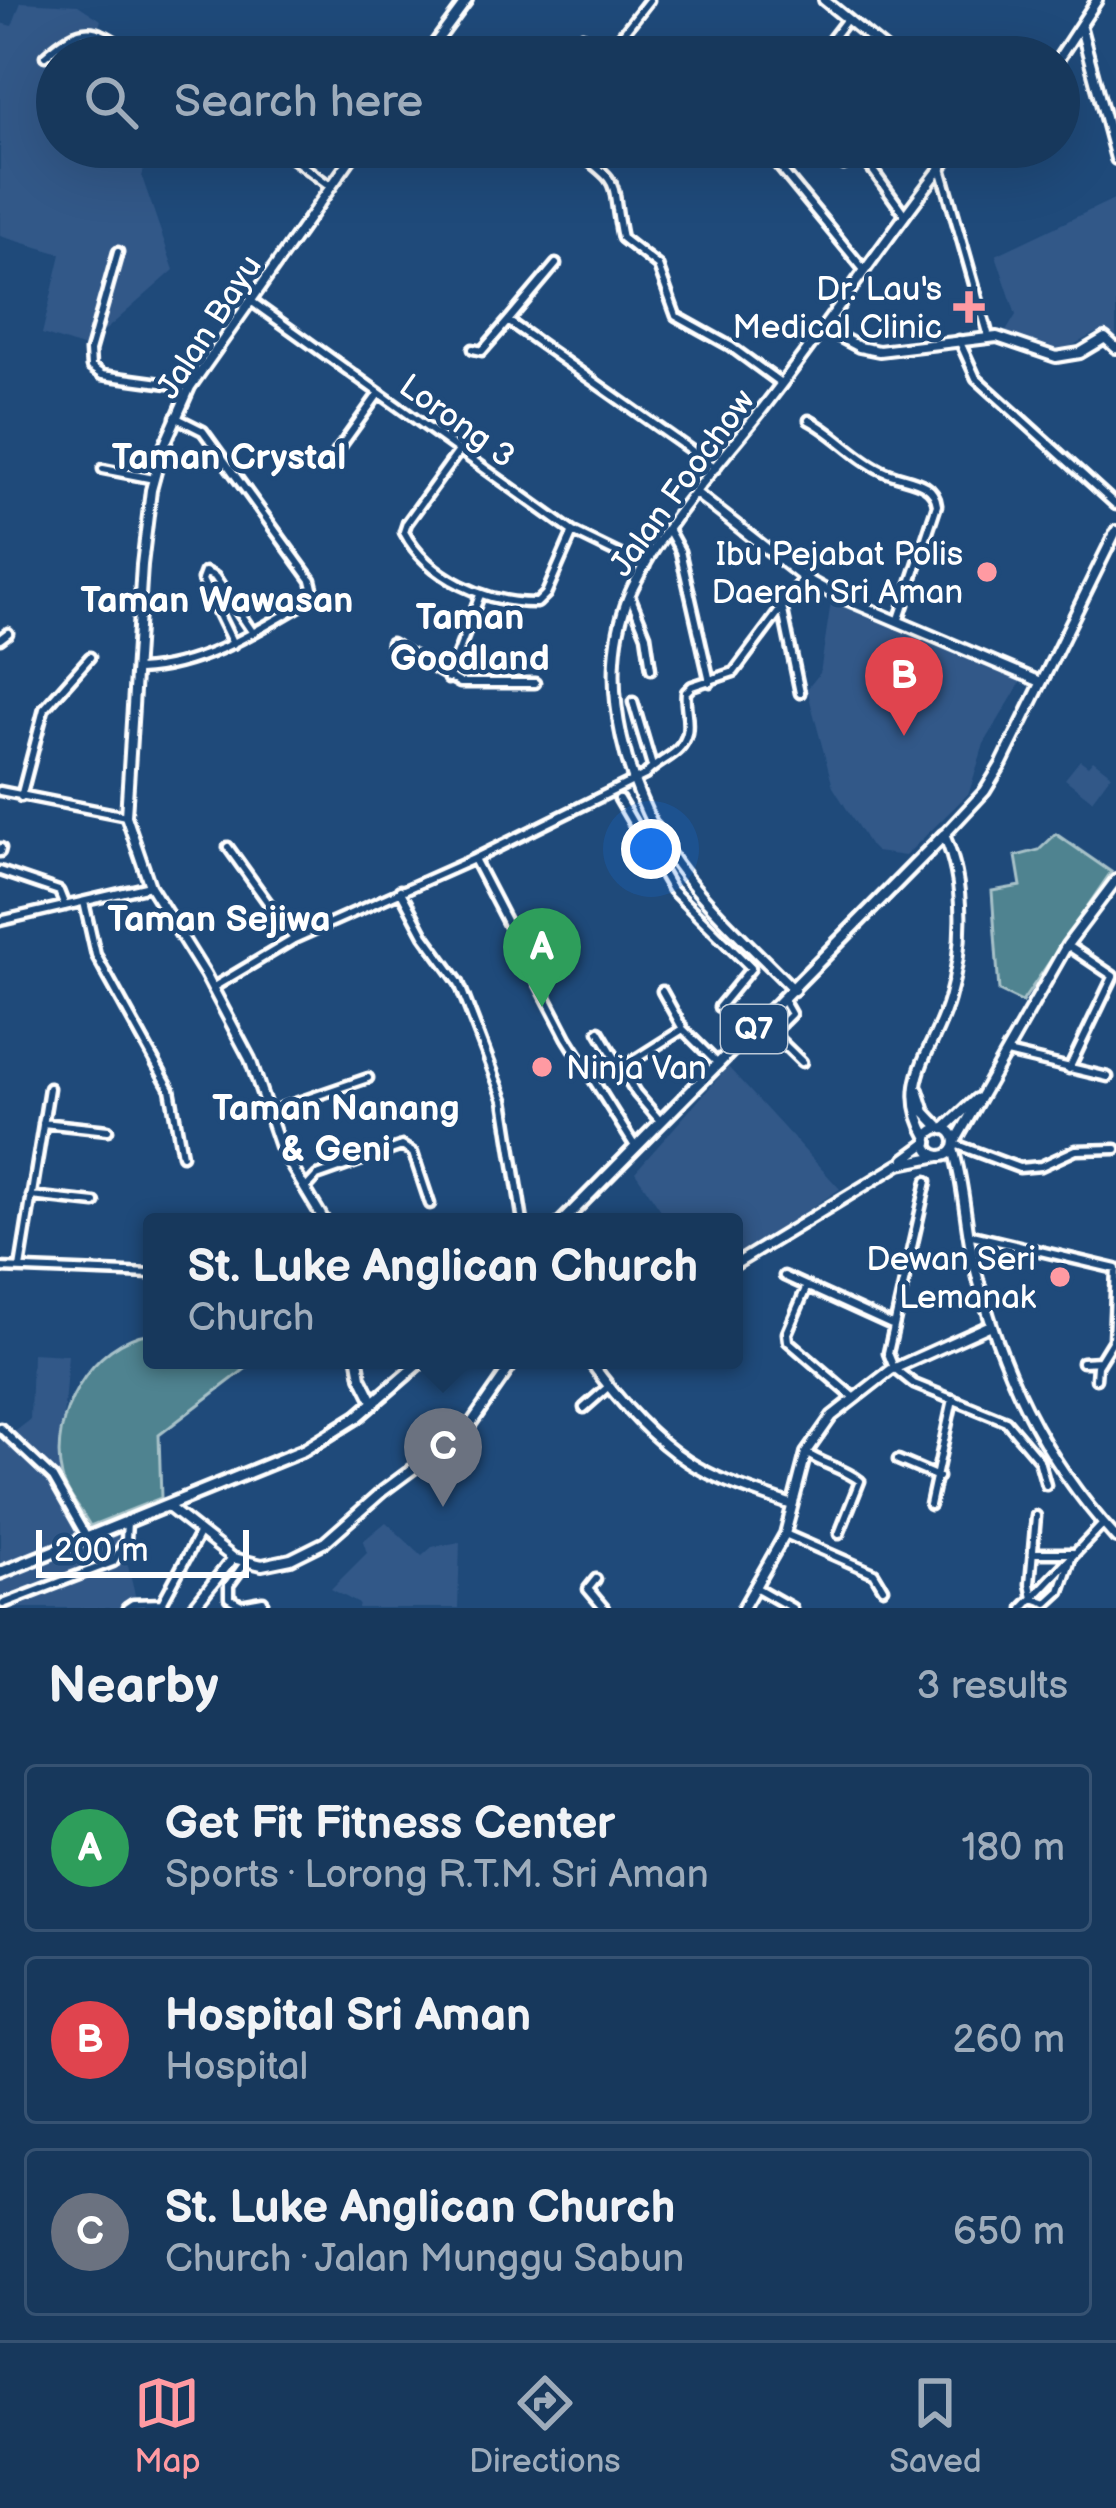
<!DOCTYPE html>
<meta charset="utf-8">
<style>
body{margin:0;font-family:"Balsamiq Sans",sans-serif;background:#244365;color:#f1f3f6}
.scale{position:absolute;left:36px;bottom:30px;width:213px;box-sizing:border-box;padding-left:12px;border:6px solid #fff;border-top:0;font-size:33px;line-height:42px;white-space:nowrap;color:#fff;-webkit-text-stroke:9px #1f4a7a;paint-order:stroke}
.you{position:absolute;left:651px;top:849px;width:42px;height:42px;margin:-30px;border:9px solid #fff;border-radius:50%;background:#1a73e8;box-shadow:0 0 0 18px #1a73e833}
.badge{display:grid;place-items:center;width:78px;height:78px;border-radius:50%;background:#ff9aa2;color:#fff;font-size:39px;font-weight:700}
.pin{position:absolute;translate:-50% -99px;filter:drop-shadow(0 3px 6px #0008)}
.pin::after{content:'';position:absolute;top:63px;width:42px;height:36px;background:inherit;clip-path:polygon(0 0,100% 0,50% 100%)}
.popup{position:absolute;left:143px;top:1213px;width:600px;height:156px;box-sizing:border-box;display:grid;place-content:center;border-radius:12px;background:#17385c;filter:drop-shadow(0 3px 9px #0005);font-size:39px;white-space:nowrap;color:#9eacbb}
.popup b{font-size:45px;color:#f1f3f6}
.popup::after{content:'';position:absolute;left:50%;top:100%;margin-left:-24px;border:24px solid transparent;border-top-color:#17385c}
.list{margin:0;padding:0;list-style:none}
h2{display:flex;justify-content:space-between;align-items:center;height:156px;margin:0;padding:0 48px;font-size:51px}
h2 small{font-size:39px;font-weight:400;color:#9eacbb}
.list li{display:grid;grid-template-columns:78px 1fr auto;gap:36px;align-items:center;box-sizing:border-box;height:168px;margin:0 24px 24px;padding:0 24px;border:3px solid #365272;border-radius:12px}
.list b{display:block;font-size:45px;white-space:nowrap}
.list p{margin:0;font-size:39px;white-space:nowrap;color:#9eacbb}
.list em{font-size:39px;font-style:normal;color:#9eacbb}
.icon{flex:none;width:66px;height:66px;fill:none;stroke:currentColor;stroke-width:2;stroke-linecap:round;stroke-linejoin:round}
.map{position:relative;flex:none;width:1116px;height:1608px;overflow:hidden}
.search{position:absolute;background:#17385c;box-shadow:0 12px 48px #0002;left:36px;right:36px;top:36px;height:132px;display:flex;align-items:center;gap:30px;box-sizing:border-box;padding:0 42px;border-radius:66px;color:#9eacbb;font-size:45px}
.sheet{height:732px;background:#17385c}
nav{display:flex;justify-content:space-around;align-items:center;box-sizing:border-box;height:168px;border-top:3px solid #365272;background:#17385c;font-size:33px;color:#9eacbb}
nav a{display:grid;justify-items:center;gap:6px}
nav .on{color:#ff9aa2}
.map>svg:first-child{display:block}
</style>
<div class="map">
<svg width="1116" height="1608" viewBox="0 0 1116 1608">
<rect width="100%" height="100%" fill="#1f4a7a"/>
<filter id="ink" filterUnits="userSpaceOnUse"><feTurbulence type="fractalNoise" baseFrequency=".00833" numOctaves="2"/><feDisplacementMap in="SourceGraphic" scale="24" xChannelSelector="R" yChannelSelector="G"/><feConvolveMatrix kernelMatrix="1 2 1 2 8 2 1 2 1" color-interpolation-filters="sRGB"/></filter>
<g filter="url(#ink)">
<path fill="#315888" d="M 21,2 L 78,5 L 101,20 L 95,40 L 123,57 L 57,57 L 57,147 L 129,147 L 146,161 L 142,177 L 174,270 L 85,348 L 42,334 L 61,254 L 0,236 L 0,23 L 12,26 Z
M 1116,198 L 1116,339 L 1111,333 L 1094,334 L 1066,349 L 1040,348 L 1004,335 L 1016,315 L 996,255 Z
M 831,602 L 1021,682 L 984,744 L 969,793 L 905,856 L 876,852 L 870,846 L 833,787 L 807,689 L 820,673 Z
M 1080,760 L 1088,766 L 1093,760 L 1111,774 L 1092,800 L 1065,779 Z
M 728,1067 L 840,1189 L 734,1259 L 734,1222 L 669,1222 L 635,1172 Z
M 32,1353 L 68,1355 L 60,1459 L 63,1501 L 87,1548 L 116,1535 L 126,1558 L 136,1599 L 144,1608 L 0,1608 L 0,1438 L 4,1440 L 30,1420 Z
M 386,1522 L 422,1556 L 432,1547 L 460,1542 L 458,1608 L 358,1608 L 359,1604 L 331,1589 L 367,1553 L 363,1541 Z"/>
<path fill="#4f8390" stroke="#a7c1c8" stroke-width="3" d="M 1056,834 L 1111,872 L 1022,1002 L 999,991 L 992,891 L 1021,886 L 1016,856 L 1039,850 Z
M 152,1333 L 152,1360 L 253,1363 L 159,1435 L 161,1498 L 90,1526 C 82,1511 66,1493 62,1477 C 47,1419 92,1340 152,1333 Z"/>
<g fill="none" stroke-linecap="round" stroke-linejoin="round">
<g stroke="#fff" stroke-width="15">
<path id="minor" d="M 582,36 L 602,49 L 613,46 L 649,0
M 45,56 C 88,18 95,29 139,57
M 818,57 L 847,19
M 277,147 L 330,186
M 763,147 L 865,271
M 856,147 L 905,215
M 572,148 C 626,188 609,177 622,238 L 658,266 L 676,316 L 730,346 L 782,384
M 844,165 L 856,147
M 941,168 L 989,337
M 118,252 L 90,351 L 91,367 L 102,375 L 190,387
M 556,264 L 508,321 L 716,468
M 251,301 L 573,532 L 645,567
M 959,340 L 976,378 L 1116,505
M 473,349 L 482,351 L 508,321
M 809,420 C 836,434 856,459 883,471 C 904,481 934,479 937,505 L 898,622
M 459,451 L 407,523 L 404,532 C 428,578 487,604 537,603 L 546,594 L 573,532
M 326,467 L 379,393
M 103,469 L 154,479
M 669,531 L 680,551 L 710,682
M 631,598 L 646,635 L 651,669
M 782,606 L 800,693
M 0,639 L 8,633
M 391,643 L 460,683 L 535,683
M 233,644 L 202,580 L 205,572 L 215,577 L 253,633
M 138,670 C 202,667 257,631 310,600 L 314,592 L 311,580 L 203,431 L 175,417
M 448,679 L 480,595
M 633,702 L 652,766
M 0,791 L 126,816
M 21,797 L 44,709 L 90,657
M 619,799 L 672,890 L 751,968 L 719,1007
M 228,847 L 294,939
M 0,852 L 1,848
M 474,859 L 567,1038 L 636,1148
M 0,871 L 59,891 L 65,906
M 400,890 L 424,935 L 459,983 L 504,1100 L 523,1222
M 84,902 L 96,955 L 170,1089 L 182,1155
M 0,921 L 150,886
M 1067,945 L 1113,976
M 212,988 L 294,939 L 474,859 L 645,775 C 658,759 682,756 687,733 C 690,720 684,705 686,692 L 692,686 L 734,672 L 804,578
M 662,991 L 683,1029 L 719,1065
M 761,1022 L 802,1062
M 599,1031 L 636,1093 L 661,1122
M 773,1032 L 791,1014 L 783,1000
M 1007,1053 L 1108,1077
M 620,1069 L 683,1029
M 1069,1069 L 1113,977
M 269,1112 L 368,1078
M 43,1123 L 108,1130
M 955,1144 L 1019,1168 L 1041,1166 L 1076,1150 L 1116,1149
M 927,1181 L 888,1353 L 894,1368 L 914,1384 L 1006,1421 L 1039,1460 L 1046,1485
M 305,1189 L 317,1176 L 402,1146 L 413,1153 L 430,1204
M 31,1196 L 95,1203
M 968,1234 L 1116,1269 L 1113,1340 L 1097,1366 L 1096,1379
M 0,1268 L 152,1274
M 20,1268 L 49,1088
M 784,1276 L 894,1326
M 807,1286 L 787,1333 L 788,1341 L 853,1397
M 1082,1362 L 1100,1361
M 584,1408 L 609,1386
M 0,1428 L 53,1478 L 86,1536
M 806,1453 C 824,1465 844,1468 860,1481 L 839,1534
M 898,1460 L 938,1477
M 930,1505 L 953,1399
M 785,1534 L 874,1573 L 883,1588
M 1033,1553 L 1073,1553 L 1060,1591 L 1047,1603 L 1033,1598 L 1030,1584 L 1036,1516
M 245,1563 L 229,1585 L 229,1598 L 241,1605 L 263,1601
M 596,1579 L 588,1589 L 604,1608
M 755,1587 L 792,1608
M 3,1604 L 113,1562 L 126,1540 L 127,1521
M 127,1608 L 133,1604 L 162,1603 L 199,1534
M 1023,1608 L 1103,1524"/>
</g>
<g stroke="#fff" stroke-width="16">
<path id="tertiary" d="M 1081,28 L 1116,159
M 425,57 L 467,0
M 1059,58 L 1097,0
M 825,329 L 859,347 L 879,351 L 997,337 L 1056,357 L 1080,353 L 1105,338 L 1116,348
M 697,494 L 804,578 L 831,593 L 1041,682
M 944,1129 L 976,1099
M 955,1142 L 1067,945 L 1116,880
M 905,1159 L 928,1142
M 325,1222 L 280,1147 L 250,1059 L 205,974 L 150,886 L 126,816 L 142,565 L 151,490 L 161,453 L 190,387 L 359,147
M 734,1265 L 900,1164 L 939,1156
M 358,1360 L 361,1377 L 374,1403
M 589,1360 C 615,1396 650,1437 687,1461 C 719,1482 757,1492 792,1505
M 167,1506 L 233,1558 L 262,1565 L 291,1559 L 325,1542 L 383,1491 L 468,1428 L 515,1360
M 193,1608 L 233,1558"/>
</g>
<g stroke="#fff" stroke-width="16">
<path id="secondary" d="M 824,0 L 894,57
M 794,990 C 758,953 719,918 687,878 C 628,804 590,676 633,587 C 665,520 722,461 767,403 C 832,319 891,230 957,147
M 918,1090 L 925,1112 L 940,1128
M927 1142a14 14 0 1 1 28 0a14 14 0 1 1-28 0Z
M 928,1138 C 895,1082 935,1051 949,999 C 964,947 966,884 944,835 L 985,791 L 1002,763 L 1116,531
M 953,1149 C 964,1183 965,1223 973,1259 C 999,1367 1041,1456 1116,1538
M 743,1608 L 785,1534 L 806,1453 L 832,1416 L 891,1370 L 991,1325"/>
</g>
<g stroke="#fff" stroke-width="18">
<path id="primary" d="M 562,1222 L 944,835
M 0,1573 L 304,1450 L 357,1417 L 423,1360"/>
</g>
<use href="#minor" stroke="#1f4a7a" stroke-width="6"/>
<use href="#tertiary" stroke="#1f4a7a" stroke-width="8"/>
<use href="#secondary" stroke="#1f4a7a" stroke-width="8"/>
<use href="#primary" stroke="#1f4a7a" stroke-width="9"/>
</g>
</g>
<g fill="#ff9aa2" stroke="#1f4a7a" stroke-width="4.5">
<path d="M963 289h12v12h12v12h-12v12h-12v-12h-12v-12h12z"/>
<circle cx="987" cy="572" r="12"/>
<circle cx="542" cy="1067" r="12"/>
<circle cx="1060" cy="1277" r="12"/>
</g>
<g text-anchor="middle" stroke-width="9" stroke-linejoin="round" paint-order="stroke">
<rect fill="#1f4a7a" stroke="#bcc9d7" stroke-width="3" x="721" y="1005" width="66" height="48" rx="9"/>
<g font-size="30" font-weight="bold" fill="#fff">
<text x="754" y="1039">Q7</text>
</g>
<g font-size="33" fill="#fff" stroke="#1f4a7a" text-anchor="end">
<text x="942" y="300">Dr. Lau's<tspan x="942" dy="38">Medical Clinic</tspan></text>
<text x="963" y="565">Ibu Pejabat Polis<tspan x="963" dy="38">Daerah Sri Aman</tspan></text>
<text x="566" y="1079" text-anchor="start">Ninja Van</text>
<text x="1036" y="1270">Dewan Seri<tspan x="1036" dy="38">Lemanak</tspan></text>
</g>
<g font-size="33" fill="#fff" stroke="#1f4a7a">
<text transform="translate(208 326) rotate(-57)" y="12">Jalan Bayu</text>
<text transform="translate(458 420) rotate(36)" y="12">Lorong 3</text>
<text transform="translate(681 482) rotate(-54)" y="12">Jalan Foochow</text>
</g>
<g font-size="36" font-weight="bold" fill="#fff" stroke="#1f4a7a">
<text x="229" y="469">Taman Crystal</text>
<text x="217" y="612">Taman Wawasan</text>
<text x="470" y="629">Taman<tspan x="470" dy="41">Goodland</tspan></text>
<text x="219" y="931">Taman Sejiwa</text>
<text x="336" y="1120">Taman Nanang<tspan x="336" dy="41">&amp; Geni</tspan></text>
</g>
</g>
</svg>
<div class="scale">200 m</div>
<div class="you"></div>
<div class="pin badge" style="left:542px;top:1007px;background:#2e9e5b">A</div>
<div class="pin badge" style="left:904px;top:736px;background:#e0444e">B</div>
<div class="pin badge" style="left:443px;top:1507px;background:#6b7280">C</div>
<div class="popup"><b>St. Luke Anglican Church</b>Church</div>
<div class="search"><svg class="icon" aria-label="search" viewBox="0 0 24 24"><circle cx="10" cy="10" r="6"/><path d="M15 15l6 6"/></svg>Search here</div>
</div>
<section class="sheet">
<h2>Nearby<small>3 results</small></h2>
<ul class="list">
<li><span class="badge" style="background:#2e9e5b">A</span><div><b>Get Fit Fitness Center</b><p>Sports · Lorong R.T.M. Sri Aman</p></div><em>180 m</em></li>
<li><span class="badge" style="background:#e0444e">B</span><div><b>Hospital Sri Aman</b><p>Hospital</p></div><em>260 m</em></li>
<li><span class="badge" style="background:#6b7280">C</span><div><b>St. Luke Anglican Church</b><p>Church · Jalan Munggu Sabun</p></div><em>650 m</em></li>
</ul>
</section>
<nav>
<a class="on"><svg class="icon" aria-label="map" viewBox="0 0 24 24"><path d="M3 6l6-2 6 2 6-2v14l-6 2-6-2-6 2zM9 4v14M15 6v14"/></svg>Map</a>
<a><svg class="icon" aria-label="directions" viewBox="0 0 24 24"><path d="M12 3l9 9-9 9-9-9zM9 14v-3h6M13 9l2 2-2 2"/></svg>Directions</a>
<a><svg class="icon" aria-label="saved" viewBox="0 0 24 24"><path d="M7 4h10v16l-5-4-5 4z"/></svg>Saved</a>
</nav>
